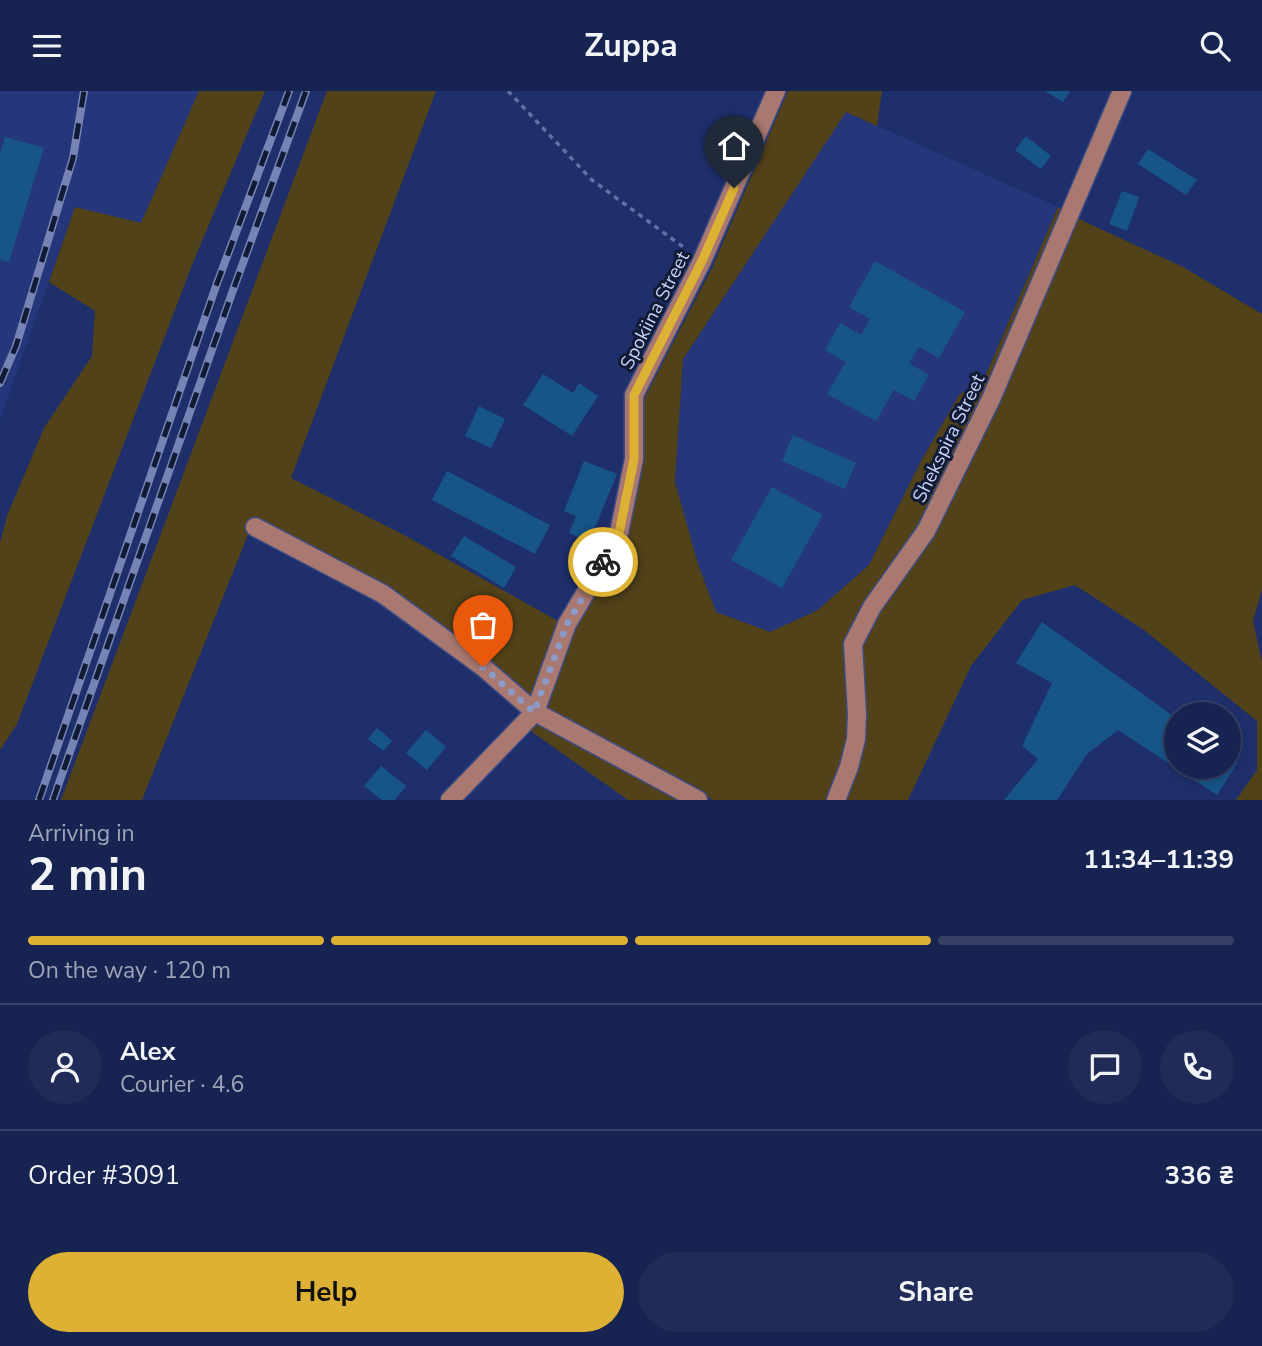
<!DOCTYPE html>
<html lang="en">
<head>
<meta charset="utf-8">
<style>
	body { margin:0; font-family:"Nunito Sans",sans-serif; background:#202b57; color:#f1f3f6; height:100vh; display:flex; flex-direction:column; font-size:26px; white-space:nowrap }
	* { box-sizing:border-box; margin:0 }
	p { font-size:23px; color:#9ea4b7 }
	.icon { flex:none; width:38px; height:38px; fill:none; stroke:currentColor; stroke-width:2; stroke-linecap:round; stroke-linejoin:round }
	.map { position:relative; height:709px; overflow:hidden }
	.sheet { display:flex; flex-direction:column; background:#172350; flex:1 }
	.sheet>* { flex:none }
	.tools { position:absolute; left:1164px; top:611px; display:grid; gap:14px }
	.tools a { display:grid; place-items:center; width:77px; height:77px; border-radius:50%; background:#172350; box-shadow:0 4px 10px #0003,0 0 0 2px #364067; font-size:35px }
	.pin { position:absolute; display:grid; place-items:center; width:60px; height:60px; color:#fff; margin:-72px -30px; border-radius:50% 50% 50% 0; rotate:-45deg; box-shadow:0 0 7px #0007 }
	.pin .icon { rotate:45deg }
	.courier { position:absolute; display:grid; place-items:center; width:70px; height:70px; margin:-35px; border:5px solid #ddb133; border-radius:50%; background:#fff; color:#222; box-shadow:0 2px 9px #0007 }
	.headline em { font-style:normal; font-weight:700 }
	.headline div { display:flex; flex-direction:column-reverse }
	.headline { display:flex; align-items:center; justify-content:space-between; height:119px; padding:0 28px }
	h1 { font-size:46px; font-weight:700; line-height:52px }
	.bar { display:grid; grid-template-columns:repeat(4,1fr); gap:10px 7px; align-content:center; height:84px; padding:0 28px }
	.bar i { height:9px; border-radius:5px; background:#364067 }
	.bar .on { background:#ddb133 }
	.bar p { grid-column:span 4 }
	.line { display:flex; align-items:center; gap:18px; padding:0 28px; border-top:2px solid #364067 }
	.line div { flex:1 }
	.round { display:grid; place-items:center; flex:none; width:74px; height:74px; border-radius:37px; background:#202b57 }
	.action { display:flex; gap:14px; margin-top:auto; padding:14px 28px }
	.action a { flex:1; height:80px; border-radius:42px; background:#ddb133; color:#111; font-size:28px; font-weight:700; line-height:80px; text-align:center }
	.action a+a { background:#202b57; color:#f1f3f6 }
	header { display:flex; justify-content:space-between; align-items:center; height:91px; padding:0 28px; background:#172350; font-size:32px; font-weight:700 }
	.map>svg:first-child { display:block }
	.built { fill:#25377a }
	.green { fill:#524219 }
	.building { fill:#175589 }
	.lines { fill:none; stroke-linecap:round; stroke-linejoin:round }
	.minor-casing { stroke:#3d4d84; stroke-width:21 }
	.path { stroke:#6271a4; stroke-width:3.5; stroke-dasharray:5 5; stroke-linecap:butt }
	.minor { stroke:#a97870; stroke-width:18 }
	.rail-casing { stroke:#7584b4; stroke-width:8 }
	.rail { stroke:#121b35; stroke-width:5; stroke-dasharray:16; stroke-linecap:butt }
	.done { stroke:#8c9ac7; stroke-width:7; stroke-dasharray:0 12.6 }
	.route { stroke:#ddb133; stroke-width:9 }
	.labels { text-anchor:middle; stroke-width:6; stroke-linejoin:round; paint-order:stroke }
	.street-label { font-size:19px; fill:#c6d4f8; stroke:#121b35 }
</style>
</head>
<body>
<header><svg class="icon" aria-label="menu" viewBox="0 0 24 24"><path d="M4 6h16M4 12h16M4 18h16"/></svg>Zuppa<svg class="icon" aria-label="search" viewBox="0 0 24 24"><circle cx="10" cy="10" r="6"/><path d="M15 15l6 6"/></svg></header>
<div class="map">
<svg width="1262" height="709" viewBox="0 0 1262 709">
	<rect width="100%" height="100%" fill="#1f2f6b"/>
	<g class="built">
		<polygon points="0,0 199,0 141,132 75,116 0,329"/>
		<polygon points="846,21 1058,116 984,288 959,304 921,370 869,474 818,519 770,541 716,521 698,473 675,391 683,268"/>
	</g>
	<g class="green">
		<polygon points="199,0 265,0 192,174 17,633 0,659 0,452 7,425 44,337 92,265 95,220 49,191 75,116 141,132"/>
		<polygon points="327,0 436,0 291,387 406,445 574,539 628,448 644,369 644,308 712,177 788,0 882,0 877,35 846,21 683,268 675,391 698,473 716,521 770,541 818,519 869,474 921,370 959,304 984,288 1058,116 1083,130 1183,176 1262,223 1262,499 1253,530 1262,571 1262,709 1236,709 1257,679 1257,630 1144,539 1075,494 1022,509 971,575 908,709 713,709 546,619 387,497 249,441 142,709 61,709"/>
		<polygon points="536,629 686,709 628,709 528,638"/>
	</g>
	<g class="building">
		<polygon points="1045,0 1070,0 1063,11"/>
		<polygon points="1026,45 1051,65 1041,78 1015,59"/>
		<polygon points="5,46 44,57 9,171 0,169 0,63"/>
		<polygon points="1148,58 1197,89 1186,104 1138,73"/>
		<polygon points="1122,100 1139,106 1127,140 1109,133"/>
		<polygon points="875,170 965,221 939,267 919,256 909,272 929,284 914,310 894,299 876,330 827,303 846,271 825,259 840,232 861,244 870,228 849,216"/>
		<polygon points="543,283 573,302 579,292 598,305 572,345 523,314"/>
		<polygon points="479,315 505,328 491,357 465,345"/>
		<polygon points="793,344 856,372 845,398 782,370"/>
		<polygon points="584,370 617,383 589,451 569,442 576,425 564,420"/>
		<polygon points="447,380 550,434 535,463 432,409"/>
		<polygon points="772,396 823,424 782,497 731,469"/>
		<polygon points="464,445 516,476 504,497 451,465"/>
		<polygon points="1042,531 1176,627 1176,676 1228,676 1228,665 1238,671 1217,704 1118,639 1087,663 1057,709 1004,709 1038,668 1022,655 1052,592 1016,572"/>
		<polygon points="377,637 392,650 383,660 368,648"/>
		<polygon points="426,639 446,656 427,679 406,662"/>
		<polygon points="381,675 406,695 395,709 382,709 364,695"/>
	</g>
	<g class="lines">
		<g class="minor-casing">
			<g id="minor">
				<polyline points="255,436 383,503 483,576 535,621 698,709"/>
				<polyline points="450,709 535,621 567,533 618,447 634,368 634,304 702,170 776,0"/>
				<polyline points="836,709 849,676 856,648 857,623 853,553 872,516 926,440 991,308 1122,0"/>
			</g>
		</g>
		<polyline class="path" points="508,0 592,89 686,158"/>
		<use href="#minor" class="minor"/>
		<g class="rail-casing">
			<g id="rail">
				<polyline points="0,292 16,255 73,67 84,0"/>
				<polyline points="39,709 216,195 289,0"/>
				<polyline points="53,709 232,202 306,0"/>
			</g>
		</g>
		<use href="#rail" class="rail"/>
	</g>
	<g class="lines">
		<polyline class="done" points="483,576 534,621 567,533 603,471"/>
		<polyline class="route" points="603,471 618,447 634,368 634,304 702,170 734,97"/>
	</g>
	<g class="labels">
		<g class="street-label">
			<text transform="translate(654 219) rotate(-63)" y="7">Spokiina Street</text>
			<text transform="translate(948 347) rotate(-64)" y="7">Shekspira Street</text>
		</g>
	</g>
</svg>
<div class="tools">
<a><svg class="icon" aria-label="layers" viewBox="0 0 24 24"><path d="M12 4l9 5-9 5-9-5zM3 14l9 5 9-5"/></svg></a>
</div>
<div class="pin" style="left:483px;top:576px;background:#ea580c"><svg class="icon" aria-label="bag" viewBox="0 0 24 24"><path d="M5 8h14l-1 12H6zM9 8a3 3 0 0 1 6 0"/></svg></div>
<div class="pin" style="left:734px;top:97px;background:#1f2937"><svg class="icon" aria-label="home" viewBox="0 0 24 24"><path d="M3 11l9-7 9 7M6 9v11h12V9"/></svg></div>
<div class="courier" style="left:603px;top:471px"><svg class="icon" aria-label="bike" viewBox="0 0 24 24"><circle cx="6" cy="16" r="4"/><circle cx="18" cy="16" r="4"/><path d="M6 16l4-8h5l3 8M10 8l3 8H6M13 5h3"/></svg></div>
</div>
<section class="sheet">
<div class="headline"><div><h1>2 min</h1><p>Arriving in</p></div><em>11:34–11:39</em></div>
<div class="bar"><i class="on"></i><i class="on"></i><i class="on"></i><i></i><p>On the way · 120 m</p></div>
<div class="line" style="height:126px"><a class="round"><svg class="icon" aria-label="person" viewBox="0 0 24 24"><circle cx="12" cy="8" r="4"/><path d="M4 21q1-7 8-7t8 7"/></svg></a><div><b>Alex</b><p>Courier · 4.6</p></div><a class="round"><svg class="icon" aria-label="chat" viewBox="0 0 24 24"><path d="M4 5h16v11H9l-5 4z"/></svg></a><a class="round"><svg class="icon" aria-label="phone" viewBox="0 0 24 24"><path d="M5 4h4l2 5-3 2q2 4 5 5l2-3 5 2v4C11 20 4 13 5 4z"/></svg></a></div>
<div class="line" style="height:91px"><div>Order #3091</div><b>336 ₴</b></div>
<div class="action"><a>Help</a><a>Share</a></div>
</section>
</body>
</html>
